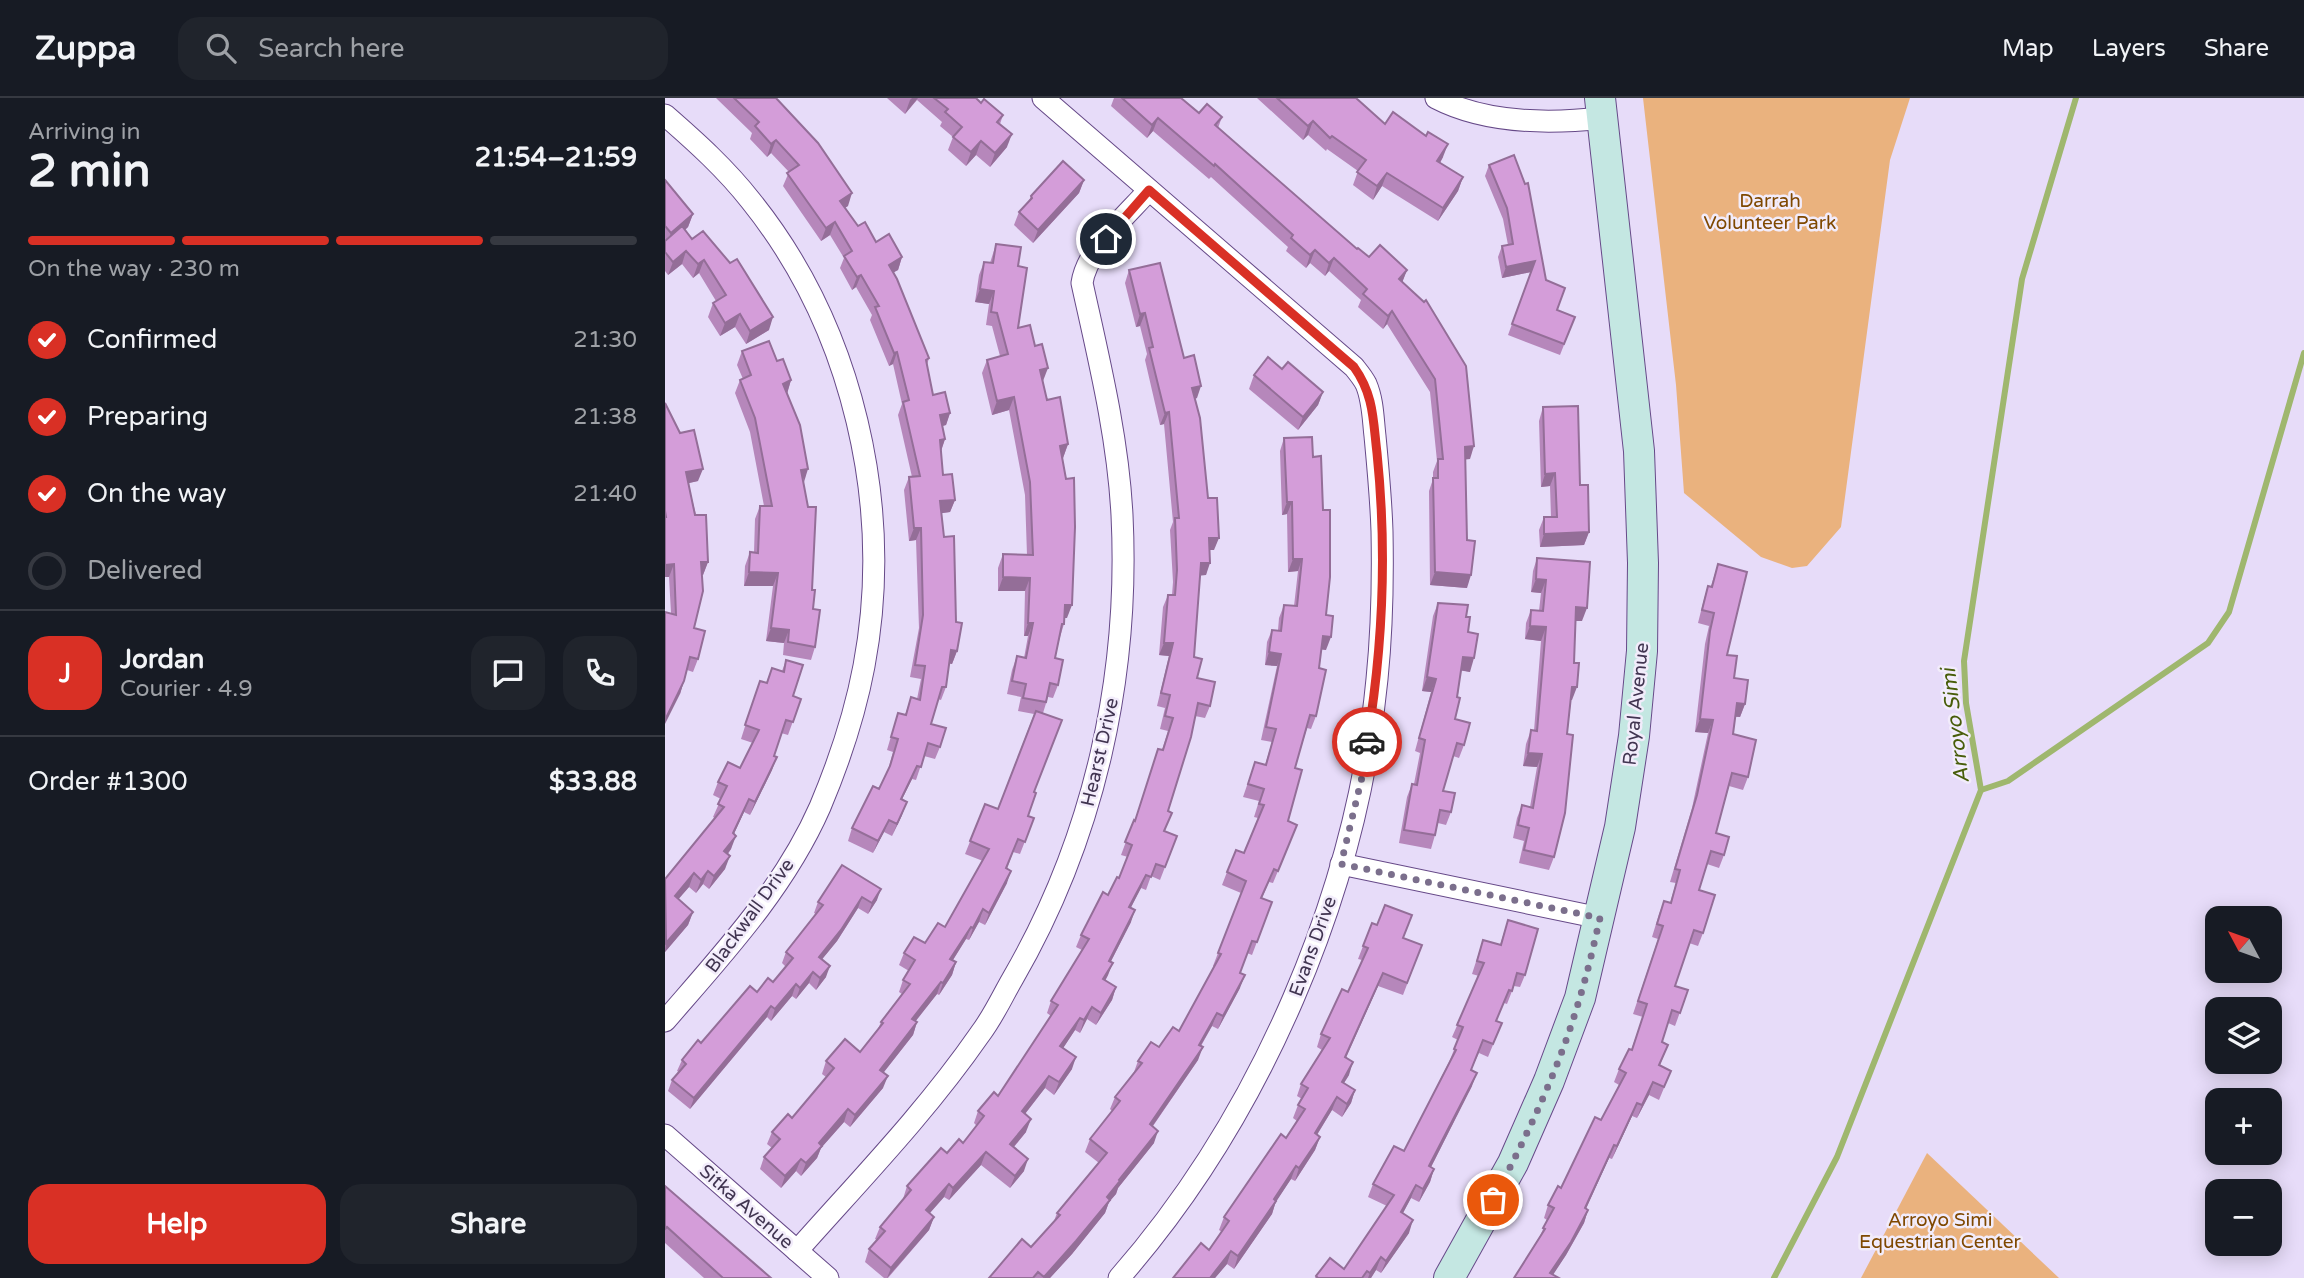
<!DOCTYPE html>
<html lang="en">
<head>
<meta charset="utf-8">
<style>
	body { margin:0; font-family:"Varela Round",sans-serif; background:#20242c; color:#f1f3f6; height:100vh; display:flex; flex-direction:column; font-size:26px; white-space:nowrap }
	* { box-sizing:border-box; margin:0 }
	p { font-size:23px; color:#9ea1a6 }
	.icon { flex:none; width:38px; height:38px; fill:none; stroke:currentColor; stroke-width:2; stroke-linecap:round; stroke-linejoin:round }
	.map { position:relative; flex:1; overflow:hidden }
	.side { display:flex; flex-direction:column; background:#171b24; width:665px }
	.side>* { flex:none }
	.needle { width:46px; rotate:311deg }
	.buttons { position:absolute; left:1540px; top:808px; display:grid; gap:14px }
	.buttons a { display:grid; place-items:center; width:77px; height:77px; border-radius:14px; background:#171b24; box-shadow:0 4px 18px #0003; font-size:35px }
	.pin { position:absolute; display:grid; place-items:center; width:60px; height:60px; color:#fff; margin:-30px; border:4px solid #fff; border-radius:50%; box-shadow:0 2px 7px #0007 }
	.courier { position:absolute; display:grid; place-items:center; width:70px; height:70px; margin:-35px; border:5px solid #d93025; border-radius:50%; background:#fff; color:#222; box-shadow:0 2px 9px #0007 }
	.headline em { font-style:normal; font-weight:800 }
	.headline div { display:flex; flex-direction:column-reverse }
	.headline { display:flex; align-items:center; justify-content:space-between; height:119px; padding:0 28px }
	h1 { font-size:46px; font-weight:800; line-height:52px }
	.bar { display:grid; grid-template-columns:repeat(4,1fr); gap:10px 7px; align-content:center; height:84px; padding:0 28px }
	.bar i { height:9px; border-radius:5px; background:#363941 }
	.bar .on { background:#d93025 }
	.bar p { grid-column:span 4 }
	.line { display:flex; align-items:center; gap:18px; padding:0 28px; border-top:2px solid #363941 }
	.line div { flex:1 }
	.round { display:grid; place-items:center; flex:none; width:74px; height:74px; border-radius:21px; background:#20242c }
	ol { padding:0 28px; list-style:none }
	li { display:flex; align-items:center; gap:21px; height:77px }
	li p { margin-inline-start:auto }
	li .icon { padding:7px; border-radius:50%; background:#d93025; color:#fff; stroke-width:4 }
	li:last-child { color:#9ea1a6 }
	li i { width:38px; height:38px; border:4px solid #363941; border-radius:50% }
	.button { display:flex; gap:14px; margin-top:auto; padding:14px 28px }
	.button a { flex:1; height:80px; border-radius:21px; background:#d93025; color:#fff; font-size:28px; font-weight:800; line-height:80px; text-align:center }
	.button a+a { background:#20242c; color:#f1f3f6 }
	header { display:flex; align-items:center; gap:42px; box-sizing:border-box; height:98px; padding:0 35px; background:#171b24; border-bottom:2px solid #363941 }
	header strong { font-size:33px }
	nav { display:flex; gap:38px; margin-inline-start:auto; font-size:24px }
	.search { width:490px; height:63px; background:#20242c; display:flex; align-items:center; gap:18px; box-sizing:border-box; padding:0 24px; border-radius:21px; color:#9ea1a6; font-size:26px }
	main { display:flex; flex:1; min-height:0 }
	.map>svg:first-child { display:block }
	.green { fill:#eab27e }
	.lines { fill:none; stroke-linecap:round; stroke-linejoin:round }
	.stream { stroke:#9fb76e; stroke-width:6 }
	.street-casing { stroke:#664988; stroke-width:23 }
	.secondary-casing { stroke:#664988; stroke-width:32 }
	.street { stroke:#fff; stroke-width:21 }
	.secondary { stroke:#c4e7e2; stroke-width:30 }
	.wall { fill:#b687bb }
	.shaded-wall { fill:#946e98 }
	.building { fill:#d49dd9; stroke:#946e98; stroke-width:2 }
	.done { stroke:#7b6f8c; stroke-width:7; stroke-dasharray:0 12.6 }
	.route { stroke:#d93025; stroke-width:9 }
	.labels { text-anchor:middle; stroke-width:5; stroke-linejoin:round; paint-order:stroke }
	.park-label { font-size:19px; fill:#7f4800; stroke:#f2ecfb }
	.street-label { font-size:19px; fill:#413551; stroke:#f2ecfb }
	.water-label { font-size:21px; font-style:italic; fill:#485d0a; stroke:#f2ecfb }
</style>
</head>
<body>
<header>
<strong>Zuppa</strong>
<div class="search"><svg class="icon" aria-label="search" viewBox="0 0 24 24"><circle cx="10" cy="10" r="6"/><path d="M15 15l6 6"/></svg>Search here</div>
<nav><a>Map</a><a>Layers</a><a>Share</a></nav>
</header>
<main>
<section class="side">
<div class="headline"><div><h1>2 min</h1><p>Arriving in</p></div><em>21:54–21:59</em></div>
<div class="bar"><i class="on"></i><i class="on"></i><i class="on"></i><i></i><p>On the way · 230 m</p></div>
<ol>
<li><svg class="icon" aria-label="check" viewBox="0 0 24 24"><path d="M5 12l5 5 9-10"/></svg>Confirmed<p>21:30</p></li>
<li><svg class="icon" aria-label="check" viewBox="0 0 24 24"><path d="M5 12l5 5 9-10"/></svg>Preparing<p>21:38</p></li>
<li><svg class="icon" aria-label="check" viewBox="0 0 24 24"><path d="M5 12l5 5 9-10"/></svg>On the way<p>21:40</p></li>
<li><i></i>Delivered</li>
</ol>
<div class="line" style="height:126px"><b class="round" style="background:#d93025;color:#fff">J</b><div><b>Jordan</b><p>Courier · 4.9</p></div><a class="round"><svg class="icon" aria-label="chat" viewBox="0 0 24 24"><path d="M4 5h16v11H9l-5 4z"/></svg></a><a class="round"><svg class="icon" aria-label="phone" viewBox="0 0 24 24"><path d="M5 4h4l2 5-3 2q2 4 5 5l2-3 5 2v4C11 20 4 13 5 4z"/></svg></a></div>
<div class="line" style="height:91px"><div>Order #1300</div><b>$33.88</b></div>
<div class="button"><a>Help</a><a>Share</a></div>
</section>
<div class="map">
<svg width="1639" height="1180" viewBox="0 0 1639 1180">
	<rect width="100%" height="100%" fill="#e7dcf9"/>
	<g class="green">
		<polygon points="978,0 1245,0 1225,62 1176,429 1142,468 1127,470 1096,459 1019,395 1011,287"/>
		<polygon points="1262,1055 1394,1180 1196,1180"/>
	</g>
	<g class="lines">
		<g class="stream">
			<polyline points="1316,692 1343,683 1543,545 1564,514 1639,255"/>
			<polyline points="1109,1180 1172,1059 1316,692 1301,605 1299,563 1357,181 1411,0"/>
		</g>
		<g class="street-casing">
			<g id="street">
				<path d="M378,0L689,269C693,274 698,280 701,286C708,302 708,321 710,338C713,370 716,401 717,433C718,483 717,532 712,581C692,795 595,1019 454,1180"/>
				<path d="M771,0C821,26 883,26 937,20"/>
				<path d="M0,17C31,44 61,71 86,103C188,230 229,408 199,568C190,616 174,664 155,709C119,791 57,857 0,923"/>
				<polyline points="676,766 935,820"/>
				<polyline points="0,1037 163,1180"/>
				<path d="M132,1153C195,1082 261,1014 315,936C328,919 337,899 348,880C429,740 465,579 457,417C453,339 434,262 417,185C422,151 461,118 484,92"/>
			</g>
		</g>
		<g class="secondary-casing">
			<polyline id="secondary" points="784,1180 848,1065 884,983 915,900 955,729 969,638 977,553 978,465 974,353 935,0"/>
		</g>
		<use href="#street" class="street"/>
		<use href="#secondary" class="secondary"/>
	</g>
	<g class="wall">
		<polygon points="51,0 111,0 183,108 180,109 193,128 211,144 237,159 233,172 228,174 264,260 262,267 268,297 285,315 281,327 277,328 280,341 276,353 278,377 290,402 285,414 276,415 292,553 287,566 284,565 281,589 276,602 273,601 266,626 275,649 270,661 259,658 251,682 247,681 237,701 237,717 227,738 219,734 208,755 183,743 187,730 214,691 223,672 228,654 222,652 229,628 233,615 240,617 246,599 252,601 256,581 245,579 254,530 251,442 244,443 239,392 244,379 247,379 233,317 237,306 228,266 224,268 205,222 207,217 191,189 187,192 175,170 179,160 165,137 156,143 118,88 124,74 106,55 102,59 85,41 87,35"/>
		<polygon points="222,0 311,0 316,5 338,17 335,26 342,49 325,69 311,57 301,68 283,52 288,39 275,28 277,24 252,2 240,16"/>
		<polygon points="449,0 516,0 534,15 557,19 553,30 692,151 704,159 742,172 737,184 805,361 800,361 802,490 765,487 764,393 768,381 768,374 772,363 765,294 722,226 718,231 693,209 696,202 664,173 660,178 645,165 641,170 621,153 623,149 546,79 544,81 488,33 482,40 446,8"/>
		<polygon points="592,0 691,0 720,26 778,59 775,65 798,79 793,93 773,123 717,88 708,102 688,87 693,73 662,51 661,53 643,37 638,42"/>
		<polygon points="824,67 881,182 892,212 910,219 895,257 843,237 866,174 837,180 833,159 837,148 843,147 838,121 820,78"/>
		<polygon points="0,82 28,116 23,129 20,132 104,232 81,246 70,229 55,238 43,219 48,205 51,203 34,175 28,180 17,166 3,177 0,173"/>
		<polygon points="419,82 414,95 368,145 349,127 354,114 364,103 366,98"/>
		<polygon points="331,146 353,168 353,230 378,283 382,302 403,346 398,360 397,360 402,520 400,520 399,526 395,539 390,560 393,587 388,600 383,599 378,615 369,694 363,718 369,720 355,756 348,754 342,771 342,785 320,827 314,824 304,842 301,841 288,862 291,864 287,877 274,897 272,896 250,923 252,924 248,937 219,974 218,990 185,1029 179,1024 156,1050 152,1060 136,1078 131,1073 116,1090 95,1071 99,1059 107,1050 102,1046 107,1034 127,1020 161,979 157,976 161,963 195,954 213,931 216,924 237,896 234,894 238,882 244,873 234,867 239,855 260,845 280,829 318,763 300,756 320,706 333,711 369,616 353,613 356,599 342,596 347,572 352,558 359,560 363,538 359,538 360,493 333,493 333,470 338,456 362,457 360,397 344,312 327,317 317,275 322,262 335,258 327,228 321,227 324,206 310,204 314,177 319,164 325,165"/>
		<polygon points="464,172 519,260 532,300 530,301 549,452 545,452 541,477 535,477 529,559 532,580 545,608 540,620 530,618 503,713 500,733 512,738 495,782 486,778 481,792 476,790 466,809 466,824 446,863 443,877 440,883 451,889 447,902 431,927 422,921 415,935 410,932 398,950 407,971 389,997 380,990 360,1016 361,1034 349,1049 359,1073 345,1090 316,1067 284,1102 279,1099 264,1116 269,1119 264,1132 223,1180 219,1180 200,1164 204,1151 212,1142 210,1141 215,1129 238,1101 242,1088 282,1055 298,1045 312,1028 309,1025 313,1013 333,998 386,918 382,915 386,903 417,852 411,849 416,837 454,780 463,759 456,757 469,722 470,723 493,651 497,652 503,633 495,631 500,610 492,608 504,558 494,557 498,509 503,497 507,497 508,484 505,432 508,424 499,326 495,327 480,262 482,256 475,228 471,229 460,185"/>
		<polygon points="77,253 112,263 126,282 122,295 138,384 147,492 150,549 146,562 118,557 119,545 101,543 108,488 79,488 80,468 85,454 89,455 90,421 95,408 99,408 85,334 70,295 75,282 78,281 72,267"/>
		<polygon points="617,271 658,294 653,307 633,332 584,291 589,277"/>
		<polygon points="0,305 33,383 23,385 43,464 38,477 37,477 29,530 33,561 28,574 22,572 15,596 6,515 4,479 0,479"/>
		<polygon points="878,309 915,387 924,434 919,447 875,449 874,432 879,419 886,419 885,388 876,389 874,323"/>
		<polygon points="619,340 661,517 661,552 656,551 651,618 646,631 642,630 630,670 623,723 632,727 608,785 604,784 597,800 607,804 587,857 582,855 575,875 575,890 553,931 547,928 536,948 533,962 488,1028 489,1045 453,1090 451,1096 444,1104 440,1115 407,1156 385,1180 324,1180 366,1149 389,1123 392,1115 434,1065 420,1054 425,1041 447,1013 445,1011 450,999 469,974 473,963 494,949 514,933 549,868 548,868 553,855 576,795 557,787 562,774 579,755 593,720 589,719 594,703 578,699 590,664 600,667 607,644 596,642 612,568 600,567 602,544 607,532 613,532 614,520 619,507 629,508 633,473 623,474 622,416 617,417 615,353"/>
		<polygon points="872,460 917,523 911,523 907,602 906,602 889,759 884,772 854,765 859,743 848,740 852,720 857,707 865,709 872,669 858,668 861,646 866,632 869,633 876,543 860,541 861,525 866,512 874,513 876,495 866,494 868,473"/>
		<polygon points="1053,466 1062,557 1069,580 1080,606 1075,619 1070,619 1068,636 1083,679 1078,692 1064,688 1051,735 1059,757 1054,770 1042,766 1034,792 1038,835 1033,848 1024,845 1010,888 1023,892 1010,928 1003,925 997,944 1003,947 995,967 1006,973 994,1002 984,997 972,1020 967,1018 947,1061 944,1060 921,1111 923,1112 919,1125 901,1157 888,1176 849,1180 875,1138 882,1122 879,1120 883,1107 896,1090 936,1022 954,987 949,984 954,971 966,952 978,919 968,916 993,841 987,839 994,816 999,803 1005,805 1011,785 1005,784 1027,710 1043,635 1030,634 1040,546 1044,528 1033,525 1039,501 1043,488 1046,488"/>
		<polygon points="773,505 801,519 805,574 796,572 790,621 799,647 794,660 788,658 778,693 786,714 781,727 773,725 770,737 766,751 734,745 742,699 747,686 749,686 755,655 750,653 766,594 757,593 768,518"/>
		<polygon points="121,562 128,598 136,601 123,637 116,635 109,658 107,672 85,717 79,714 69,736 66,751 63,756 60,771 44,791 38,786 31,795 24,789 13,801 28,814 23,827 0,854 0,781 50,720 48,719 56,701 48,697 53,684 75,670 88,645 76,641 90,597 101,585 107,570 117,573"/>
		<polygon points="177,767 212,802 203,816 193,810 172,843 157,861 161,879 151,892 144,885 131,901 127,898 106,923 102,919 25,1011 3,993 7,982 14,974 12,973 17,962 36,945 92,894 108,884 121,869 117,865 121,854 151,816 149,815 153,804"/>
		<polygon points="843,822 860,877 855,889 849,888 842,906 839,905 831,923 837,925 823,959 814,955 806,972 807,988 766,1069 769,1071 765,1084 754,1104 746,1100 738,1115 744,1135 716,1175 711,1172 706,1180 650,1180 651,1178 679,1171 722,1108 703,1099 708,1086 739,1053 784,964 793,942 787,939 814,878 807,876 818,842 835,847"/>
		<polygon points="707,825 739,840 757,847 738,897 713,888 681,960 684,977 679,985 690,992 686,1005 677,1019 667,1012 652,1037 655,1039 650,1052 630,1083 626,1081 611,1103 607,1116 569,1171 562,1166 550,1180 508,1180 544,1152 557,1134 554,1132 559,1119 621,1040 632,1023 628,1020 633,1007 637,1001 632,998 636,986 657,952 652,949 656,936 683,894 697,862 693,861"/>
		<polygon points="0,1088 106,1180 39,1180 0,1145"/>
	</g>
	<g class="shaded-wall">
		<polygon points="247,0 253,0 240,16 245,2"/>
		<polygon points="493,20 488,33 482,40 487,27"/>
		<polygon points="648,23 643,37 638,42 643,28"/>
		<polygon points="347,36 342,49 325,69 330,55"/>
		<polygon points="111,42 106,55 102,59 106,46"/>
		<polygon points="316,43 311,57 301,68 306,54"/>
		<polygon points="783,46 778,59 768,77 772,63"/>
		<polygon points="722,75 717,88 708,102 712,88"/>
		<polygon points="798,79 793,93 773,123 778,110"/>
		<polygon points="419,82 414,95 368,145 373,132"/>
		<polygon points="187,95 183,108 171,116 175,103"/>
		<polygon points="28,116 23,129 1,149 6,135"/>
		<polygon points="170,124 165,137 156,143 161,130"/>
		<polygon points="650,152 645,165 641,170 645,157"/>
		<polygon points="21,153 17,166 3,177 8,164"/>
		<polygon points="237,159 233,172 219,180 224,167"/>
		<polygon points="669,160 664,173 660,178 664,165"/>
		<polygon points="39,162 34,175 28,180 33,166"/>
		<polygon points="870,163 866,174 837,180 841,169"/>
		<polygon points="742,172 737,185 734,181"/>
		<polygon points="196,177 191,189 187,192 192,179"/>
		<polygon points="315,191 329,193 324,206 310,204"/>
		<polygon points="727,213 722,226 718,231 723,218"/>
		<polygon points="480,215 475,228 471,229 475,216"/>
		<polygon points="75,216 70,229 55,238 60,225"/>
		<polygon points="108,219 104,232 81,246 85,233"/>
		<polygon points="232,254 228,266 224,268 229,255"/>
		<polygon points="383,270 378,283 370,285 375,272"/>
		<polygon points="126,282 122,296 118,286"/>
		<polygon points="536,288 532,300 522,302 527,290"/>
		<polygon points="658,294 653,307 633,332 638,319"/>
		<polygon points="349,299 344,312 327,317 332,303"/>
		<polygon points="504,314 499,326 495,327 500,315"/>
		<polygon points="285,315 281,327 270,330 275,317"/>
		<polygon points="280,341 276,353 275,342"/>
		<polygon points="403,346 398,360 390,361 395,348"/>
		<polygon points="809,348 805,361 796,362 800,349"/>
		<polygon points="38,371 33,383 16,387 21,374"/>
		<polygon points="143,371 139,384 136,372"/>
		<polygon points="890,375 885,388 876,389 880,376"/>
		<polygon points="290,402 285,414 271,416 275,403"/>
		<polygon points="622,404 627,404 622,416 617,417"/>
		<polygon points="249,430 256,430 251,442 244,443"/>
		<polygon points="924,434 919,447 875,449 879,436"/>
		<polygon points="544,440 554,440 549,452 540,452"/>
		<polygon points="628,461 637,461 633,473 623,474"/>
		<polygon points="36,464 43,464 38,477 32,477"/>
		<polygon points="536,465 545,465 541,477 532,478"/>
		<polygon points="9,466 4,479 0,479 0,467"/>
		<polygon points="84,474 113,475 108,488 79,488"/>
		<polygon points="770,474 806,477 802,490 765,487"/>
		<polygon points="338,479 365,480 360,493 333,493"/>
		<polygon points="871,481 881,482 876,495 866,494"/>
		<polygon points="400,507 407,507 402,520 396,520"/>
		<polygon points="911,509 922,510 917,523 907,523"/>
		<polygon points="363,525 368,525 363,538 359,538"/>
		<polygon points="865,528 881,529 876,543 860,541"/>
		<polygon points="106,530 124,532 119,545 101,543"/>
		<polygon points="658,538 666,539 661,552 653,551"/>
		<polygon points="499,545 508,545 504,558 494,557"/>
		<polygon points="286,552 292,553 287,566 282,565"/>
		<polygon points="604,554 616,556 612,568 600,567"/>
		<polygon points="798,559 809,560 805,574 793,572"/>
		<polygon points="762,579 771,581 766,594 757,593"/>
		<polygon points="19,583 15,596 0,626 0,622"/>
		<polygon points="907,589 912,589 907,602 902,602"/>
		<polygon points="1072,605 1080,606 1075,619 1067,618"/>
		<polygon points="1035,621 1048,622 1043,635 1030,634"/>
		<polygon points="863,655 877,656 872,669 858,668"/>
		<polygon points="112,659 107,672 85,717 90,704"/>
		<polygon points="252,668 247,681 231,713 236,701"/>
		<polygon points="84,701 79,714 63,748 68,735"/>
		<polygon points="242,704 237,717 227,738 232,726"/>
		<polygon points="224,722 219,734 208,755 213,743"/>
		<polygon points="71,738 66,751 54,766 59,753"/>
		<polygon points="65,758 60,771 44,791 49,778"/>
		<polygon points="43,773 38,786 31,795 36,782"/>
		<polygon points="346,773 342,785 320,827 324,815"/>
		<polygon points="29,775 24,789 5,811 10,798"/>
		<polygon points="481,777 476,790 460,821 464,809"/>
		<polygon points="216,791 212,802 203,816 207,805"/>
		<polygon points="197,799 193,810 172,843 150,870 154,859"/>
		<polygon points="318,811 314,824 304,842 308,830"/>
		<polygon points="470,812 466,824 440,875 444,863"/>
		<polygon points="28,814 23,827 0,854 1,845"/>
		<polygon points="306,829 301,841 281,873 285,861"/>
		<polygon points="291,864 287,877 274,897 278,885"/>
		<polygon points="448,865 443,877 434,894 438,881"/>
		<polygon points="165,868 161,879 151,892 155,880"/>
		<polygon points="148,874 144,885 131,901 135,890"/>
		<polygon points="718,875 713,888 675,972 680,959"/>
		<polygon points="580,877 575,890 553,931 558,918"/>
		<polygon points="276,884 272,896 243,933 247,921"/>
		<polygon points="131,886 127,898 106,923 110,911"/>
		<polygon points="451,889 447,902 431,927 436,915"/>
		<polygon points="106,908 102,919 25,1011 29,1000"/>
		<polygon points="427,909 422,921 415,935 419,922"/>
		<polygon points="552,915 547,928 529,959 534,947"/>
		<polygon points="415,920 410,932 391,961 395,948"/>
		<polygon points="252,924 248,937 211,984 215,972"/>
		<polygon points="538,949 533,962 480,1039 485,1026"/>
		<polygon points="411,959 407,971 389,997 394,984"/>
		<polygon points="688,964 684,977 672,996 677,984"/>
		<polygon points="812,975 807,988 760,1081 764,1068"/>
		<polygon points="223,978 218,990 185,1029 190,1017"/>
		<polygon points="384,978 380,990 352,1026 357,1013"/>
		<polygon points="988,984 984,997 972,1020 977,1007"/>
		<polygon points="690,992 686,1005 677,1019 682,1006"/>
		<polygon points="672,999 667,1012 645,1048 650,1035"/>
		<polygon points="972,1005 967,1018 947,1061 952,1048"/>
		<polygon points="183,1011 179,1024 156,1050 152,1060 136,1078 141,1065 154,1045"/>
		<polygon points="366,1021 361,1034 341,1058 345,1046"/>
		<polygon points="493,1033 489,1045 453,1090 451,1096 444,1104 440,1115 407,1156 385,1180 379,1180"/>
		<polygon points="655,1039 650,1052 630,1083 634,1070"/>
		<polygon points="949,1047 944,1060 915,1123 920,1110"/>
		<polygon points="321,1054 316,1067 284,1102 288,1090"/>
		<polygon points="136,1061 131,1073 116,1090 120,1078"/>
		<polygon points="363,1061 359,1073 345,1090 350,1078"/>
		<polygon points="631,1068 626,1081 609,1107 611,1103 607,1116 569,1171 573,1158"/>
		<polygon points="769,1071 765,1084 754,1104 758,1091"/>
		<polygon points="284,1086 279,1099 256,1125 261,1112"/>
		<polygon points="751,1087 746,1100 732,1126 736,1114"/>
		<polygon points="923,1112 919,1125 901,1157 886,1180 885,1175"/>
		<polygon points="269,1119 264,1132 222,1180 226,1170"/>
		<polygon points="748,1122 744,1135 716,1175 721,1163"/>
		<polygon points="566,1153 562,1166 550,1180 545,1180"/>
		<polygon points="716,1159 711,1172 706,1180 703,1180 705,1175"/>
	</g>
	<g class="building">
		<polygon points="69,0 111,0 153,45 187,95 175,103 193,128 200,124 211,144 224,136 237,159 224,167 232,181 264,260 261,262 268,297 280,294 285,315 275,317 280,341 275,342 278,377 287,376 290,402 275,403 279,439 289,438 291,524 297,525 292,553 286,552 281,589 277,589 266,626 281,630 275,649 263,645 256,669 252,668 236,701 242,704 232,726 224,722 213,743 187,730 208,688 214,691 225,668 233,641 226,639 233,615 241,617 246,599 255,602 260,568 250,567 258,517 256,430 249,430 244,379 255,378 238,304 244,302 232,254 229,255 210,209 214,208 196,177 192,179 179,158 187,153 170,124 161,130 122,75 134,67 111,42 106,46 90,28 94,24"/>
		<polygon points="269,0 311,0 316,5 319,1 338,17 332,24 347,36 330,55 316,43 306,54 288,39 297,29 280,14 283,11"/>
		<polygon points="457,0 516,0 534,15 542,6 557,19 550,27 692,151 693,150 704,159 715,147 742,172 734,181 759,204 761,202 801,268 809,348 800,349 802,442 810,443 806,477 770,474 768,380 773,380 773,361 778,361 770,281 727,213 723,218 698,196 702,191 669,160 664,165 650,152 645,157 626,140 628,137 550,66 549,68 493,20 487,27"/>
		<polygon points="612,0 691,0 720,26 728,14 761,38 763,34 783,46 772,63 798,79 778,110 722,75 712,88 692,74 701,62 667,38 665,40 648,23 643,28"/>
		<polygon points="849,57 860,86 863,85 881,182 900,190 892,212 910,219 899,246 847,226 870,163 841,169 837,148 848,146 842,110 824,67"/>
		<polygon points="398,63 419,82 373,132 354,114 367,100 366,98"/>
		<polygon points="0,82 28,116 6,135 0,128"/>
		<polygon points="17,128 27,141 38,133 65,165 72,161 108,219 85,233 75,216 60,225 48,205 61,197 39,162 33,166 21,153 8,164 0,154 0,143"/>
		<polygon points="331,146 356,149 353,168 362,170 353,230 365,227 370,248 377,246 383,270 375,272 382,302 395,299 403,346 395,348 401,381 409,380 410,429 407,507 400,507 399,526 397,526 390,560 398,562 393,587 385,585 381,604 358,600 361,586 347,583 352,558 361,560 368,525 363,525 365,480 338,479 338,456 368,457 365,384 349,299 332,303 322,262 343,256 332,215 326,214 329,193 315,191 319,164 328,165"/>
		<polygon points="495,165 519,260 529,257 536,288 527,290 535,320 543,400 552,400 554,440 544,440 545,465 536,465 529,559 537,561 532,580 550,584 545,608 533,605 526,639 503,713 507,715 499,733 512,738 500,769 491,766 486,779 481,777 464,809 470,812 444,863 448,865 438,881 451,889 436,915 427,909 419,922 415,920 395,948 411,959 394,984 384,978 357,1013 366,1021 345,1046 363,1061 350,1078 321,1054 288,1090 284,1086 261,1112 269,1119 226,1170 204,1151 220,1133 215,1129 246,1092 242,1088 276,1050 282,1055 294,1041 298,1045 319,1018 313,1013 329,994 333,998 393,907 386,903 424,841 416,837 438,794 443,797 452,779 454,780 467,747 460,744 469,722 470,723 493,651 498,652 508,620 500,618 505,597 496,595 508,545 499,545 503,497 510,497 512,472 510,420 514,420 504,314 500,315 484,250 488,249 480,215 475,216 464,172"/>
		<polygon points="104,243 112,263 118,261 126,282 118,286 135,327 143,371 136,372 143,409 151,409 147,492 150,492 148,511 155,512 150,549 123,544 124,532 106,530 113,475 84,474 85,454 93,455 95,408 107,408 90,320 75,282 86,277 77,253"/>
		<polygon points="603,259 617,271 623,264 658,294 638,319 589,277"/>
		<polygon points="0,305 15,335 29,332 38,371 21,374 30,417 41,417 43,464 36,464 38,493 29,530 40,533 33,561 25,559 19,583 0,622 0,514 11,517 9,466 0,467 0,419 1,419 0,413"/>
		<polygon points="913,308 915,387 923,387 924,434 879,436 879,419 892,419 890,375 880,376 878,309"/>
		<polygon points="647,339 648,359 656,358 658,412 665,412 665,479 661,517 668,518 666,539 658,538 654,570 661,572 651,618 645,617 630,670 637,672 623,723 632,727 613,773 609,771 596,800 607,804 592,844 587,843 575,875 580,877 558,918 552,915 534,947 538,949 485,1026 493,1033 454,1082 455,1083 442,1099 445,1102 411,1143 379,1179 373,1174 368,1180 324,1180 357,1141 366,1149 395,1117 392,1115 442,1055 425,1041 455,1003 450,999 477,965 473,963 486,944 494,949 508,929 514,933 556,856 553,855 581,783 562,774 571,752 579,755 599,707 594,706 599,691 583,686 590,664 601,667 611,631 601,629 616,556 604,554 607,532 616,533 619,507 632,508 637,461 628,461 627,404 622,404 619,340"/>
		<polygon points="872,460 925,464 922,510 911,509 909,565 914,565 912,589 907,589 902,636 908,637 900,715 889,759 859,752 864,730 853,727 857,707 868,710 877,656 863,655 866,632 872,633 881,529 865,528 866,512 878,513 881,482 871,481"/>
		<polygon points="1053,466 1082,474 1062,557 1072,558 1069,580 1083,582 1080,606 1072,605 1068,636 1091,642 1083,679 1067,675 1051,735 1064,739 1059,757 1046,753 1034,792 1050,797 1038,835 1029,832 1010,888 1023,892 1015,915 1007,912 997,944 1003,947 994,967 1006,973 999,989 988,984 977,1007 972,1005 952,1048 949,1047 920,1110 923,1112 906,1144 885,1175 894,1180 849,1180 880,1131 878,1130 889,1110 883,1107 893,1088 896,1090 930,1019 936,1022 961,975 954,971 964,951 967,952 982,906 973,903 998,828 992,826 999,803 1006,805 1015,772 1010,771 1032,697 1048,622 1035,621 1045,533 1049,515 1037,512 1043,488 1047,489"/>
		<polygon points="773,505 803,507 801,519 805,519 803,534 813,536 809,560 798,559 792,599 795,600 790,621 805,625 799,647 792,645 778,693 790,695 786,714 775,712 770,737 739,732 747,686 752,687 760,642 754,640 771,581 762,579"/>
		<polygon points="121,562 138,567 128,598 136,601 128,624 121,622 109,658 112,659 90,704 84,701 68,735 71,738 59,753 65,758 49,778 43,773 36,782 29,775 10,798 28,814 1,845 0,781 59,709 53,706 62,688 53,684 63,664 75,670 94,632 80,627 95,583 102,585 107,570 119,574"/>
		<polygon points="371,613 397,622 369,694 371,695 363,718 369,720 360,744 353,741 341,770 346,773 324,815 318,811 308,830 306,829 285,861 291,864 278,885 276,884 247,921 252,924 215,972 223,978 190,1017 183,1011 154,1045 157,1048 141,1065 136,1061 120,1078 99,1059 115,1041 107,1034 123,1016 127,1020 169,970 161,963 180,941 195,954 218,925 216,924 245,886 238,882 250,862 239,855 249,839 260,845 273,825 280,829 324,751 305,743 320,706 333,711"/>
		<polygon points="177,767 216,791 207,805 197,799 176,832 154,859 165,868 155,880 148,874 135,890 131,886 110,911 106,908 29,1000 7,982 21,966 17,962 33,942 36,945 85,888 92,894 103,880 108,884 128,860 121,854 158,807 153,804"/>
		<polygon points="720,807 747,817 738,840 757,847 742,885 718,875 680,959 688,964 677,984 690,992 682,1006 672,999 650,1035 655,1039 634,1070 631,1068 609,1101 611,1103 573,1158 566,1153 545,1180 508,1180 536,1145 544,1152 564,1123 559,1119 616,1036 621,1040 640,1011 633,1007 643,990 636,986 665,940 656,936 677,891 683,894 703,850 698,848 707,825 712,827"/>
		<polygon points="843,822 873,831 860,877 852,875 847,893 844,892 831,923 837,925 828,946 818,942 806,972 812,975 764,1068 769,1071 758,1091 751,1087 736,1114 748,1122 721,1163 716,1159 705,1175 702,1173 697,1180 653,1180 651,1178 665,1160 679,1171 729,1097 708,1086 729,1048 739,1053 791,952 789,951 798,929 792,927 819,865 812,863 818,842 836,847"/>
		<polygon points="0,1088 106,1180 58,1180 2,1129 0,1131"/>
	</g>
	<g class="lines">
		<path class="done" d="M702,644L698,675L676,766L935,820C929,846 923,873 915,899C895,969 862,1038 828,1102"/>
		<path class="route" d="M441,141L484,92L689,269C709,297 708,322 712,355C722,452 718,549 702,644"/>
	</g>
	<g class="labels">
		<g class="park-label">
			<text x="1105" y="109">Darrah<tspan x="1105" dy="22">Volunteer Park</tspan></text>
			<text x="1275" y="1128">Arroyo Simi<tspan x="1275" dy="22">Equestrian Center</tspan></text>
		</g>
		<g class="street-label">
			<text transform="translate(970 606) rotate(-84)" y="7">Royal Avenue</text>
			<text transform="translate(434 654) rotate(-77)" y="7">Hearst Drive</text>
			<text transform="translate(84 817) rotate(-54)" y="7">Blackwall Drive</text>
			<text transform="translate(647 848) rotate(-70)" y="7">Evans Drive</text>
			<text transform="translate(82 1108) rotate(41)" y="7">Sitka Avenue</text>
		</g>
		<g class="water-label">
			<text transform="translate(1290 628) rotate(-97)" y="7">Arroyo Simi</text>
		</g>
	</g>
</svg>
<div class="buttons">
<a><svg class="needle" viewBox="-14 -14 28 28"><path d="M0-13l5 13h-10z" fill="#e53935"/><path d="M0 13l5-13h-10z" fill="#9ea1a6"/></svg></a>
<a><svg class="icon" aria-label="layers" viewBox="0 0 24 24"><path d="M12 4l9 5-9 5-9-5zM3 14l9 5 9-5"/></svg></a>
<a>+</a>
<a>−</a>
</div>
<div class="pin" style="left:828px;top:1102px;background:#ea580c"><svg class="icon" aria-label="bag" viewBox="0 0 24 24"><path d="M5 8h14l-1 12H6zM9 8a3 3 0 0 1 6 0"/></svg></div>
<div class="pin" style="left:441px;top:141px;background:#1f2937"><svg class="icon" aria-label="home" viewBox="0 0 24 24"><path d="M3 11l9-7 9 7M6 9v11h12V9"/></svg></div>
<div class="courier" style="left:702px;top:644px"><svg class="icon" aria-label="car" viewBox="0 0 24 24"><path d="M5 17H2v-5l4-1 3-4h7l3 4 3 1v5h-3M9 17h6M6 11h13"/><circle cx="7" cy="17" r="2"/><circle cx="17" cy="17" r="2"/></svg></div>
</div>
</main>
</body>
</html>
